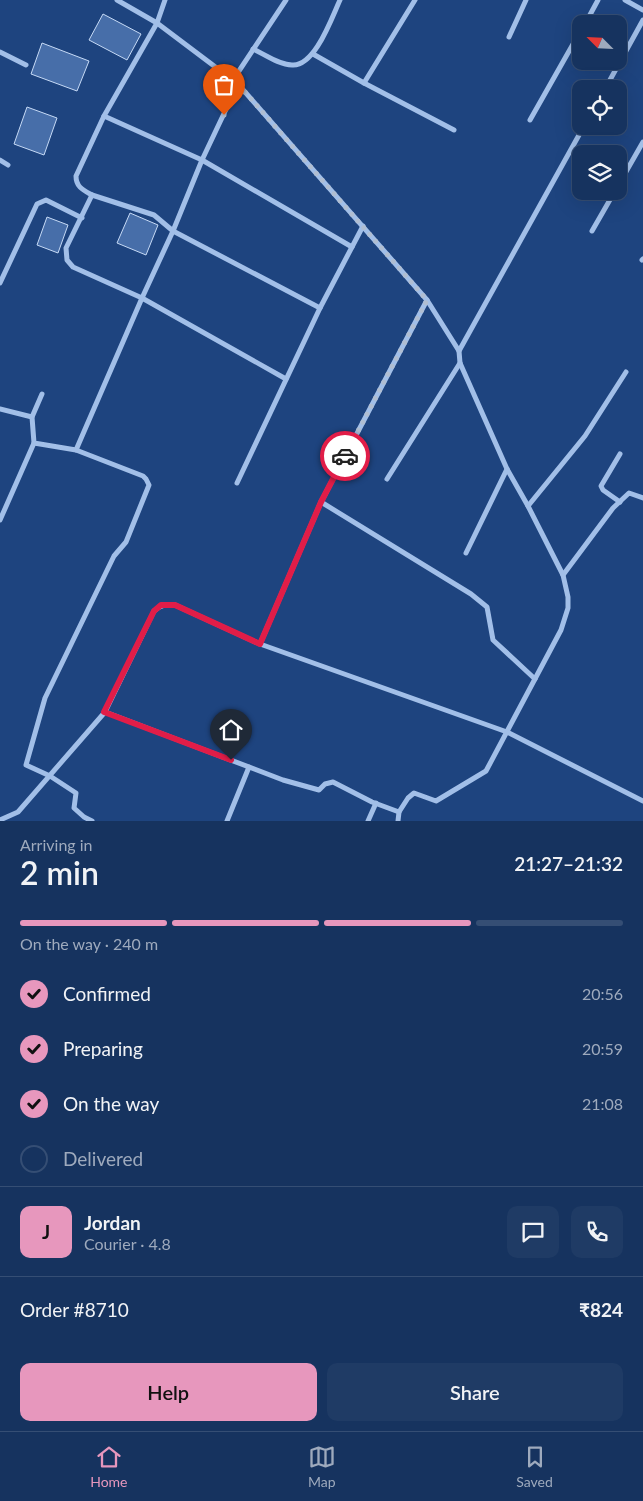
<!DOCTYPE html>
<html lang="en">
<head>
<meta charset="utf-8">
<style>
	body { margin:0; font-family:Lato,sans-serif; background:#1f3b65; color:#f1f3f6; height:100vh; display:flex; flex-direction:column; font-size:19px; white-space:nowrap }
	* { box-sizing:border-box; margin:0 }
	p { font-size:16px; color:#9eaabd }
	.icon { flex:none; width:28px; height:28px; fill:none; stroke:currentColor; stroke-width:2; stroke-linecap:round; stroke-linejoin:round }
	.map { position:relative; height:821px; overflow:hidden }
	.drawer { display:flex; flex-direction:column; background:#16335f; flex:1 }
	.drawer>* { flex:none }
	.needle { width:32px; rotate:294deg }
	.tools { position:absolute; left:572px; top:15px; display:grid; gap:10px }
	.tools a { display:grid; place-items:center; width:55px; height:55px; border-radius:10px; background:#16335f; box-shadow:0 5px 20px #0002,0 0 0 1px #354e74; font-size:25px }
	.pin { position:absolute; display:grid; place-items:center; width:42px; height:42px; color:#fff; margin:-51px -21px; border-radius:50% 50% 50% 0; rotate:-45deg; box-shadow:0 0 5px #0007 }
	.pin .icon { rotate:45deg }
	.courier { position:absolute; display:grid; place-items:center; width:50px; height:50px; margin:-25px; border:4px solid #e11d48; border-radius:50%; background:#fff; color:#222; box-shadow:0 1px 6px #0007 }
	.overview em { font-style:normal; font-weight:600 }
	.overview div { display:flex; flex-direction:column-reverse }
	.overview { display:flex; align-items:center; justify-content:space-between; height:85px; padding:0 20px }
	h1 { font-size:32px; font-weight:600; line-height:38px }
	.bar { display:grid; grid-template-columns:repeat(4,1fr); gap:8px 5px; align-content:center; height:60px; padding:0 20px }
	.bar i { height:6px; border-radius:4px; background:#354e74 }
	.bar .current { background:#e797bd }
	.bar p { grid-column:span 4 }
	.line { display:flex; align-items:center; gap:12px; padding:0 20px; border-top:1px solid #354e74 }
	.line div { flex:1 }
	.round { display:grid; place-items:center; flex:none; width:52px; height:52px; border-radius:10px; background:#1f3b65 }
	ol { padding:0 20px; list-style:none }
	li { display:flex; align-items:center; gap:15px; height:55px }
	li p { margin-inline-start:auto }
	li .icon { padding:5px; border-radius:50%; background:#e797bd; color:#111; stroke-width:4 }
	li:last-child { color:#9eaabd }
	li i { width:28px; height:28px; border:2px solid #354e74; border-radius:50% }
	.cta { display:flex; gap:10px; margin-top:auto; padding:10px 20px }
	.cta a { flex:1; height:58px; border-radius:10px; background:#e797bd; color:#111; font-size:20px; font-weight:600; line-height:58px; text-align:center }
	.cta a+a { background:#1f3b65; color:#f1f3f6 }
	.tabs { display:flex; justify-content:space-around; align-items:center; height:70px; border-top:1px solid #354e74; background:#16335f; font-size:14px; color:#9eaabd }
	.tabs a { display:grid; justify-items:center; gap:2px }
	.tabs .current { color:#e797bd }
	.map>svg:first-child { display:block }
	.building { fill:#476ea9; stroke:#c6daf6 }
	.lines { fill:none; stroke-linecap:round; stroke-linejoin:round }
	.street { stroke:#a2bfe8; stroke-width:5 }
	.done { stroke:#b0bed2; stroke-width:5; stroke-dasharray:0 9 }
	.route { stroke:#e11d48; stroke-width:6 }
</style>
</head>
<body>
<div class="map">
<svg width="643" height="821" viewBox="0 0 643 821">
	<rect width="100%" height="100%" fill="#1e447f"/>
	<g class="building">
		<polygon points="103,14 141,34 127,60 89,40"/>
		<polygon points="42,43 89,61 77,91 31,74"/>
		<polygon points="27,107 57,118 44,155 14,144"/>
		<polygon points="130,213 158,225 146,255 117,243"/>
		<polygon points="47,217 68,225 58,253 37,245"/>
	</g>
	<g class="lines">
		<g class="street">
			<polyline points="165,0 157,23 104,116 202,160 352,247"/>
			<polyline points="625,0 643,10"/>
			<polyline points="585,24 598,0"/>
			<polyline points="509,37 526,0"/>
			<path d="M253,49C264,54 279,65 292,65C315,67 332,17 340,0"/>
			<polyline points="0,52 26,65"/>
			<polyline points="313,54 364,83 454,130"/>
			<polyline points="233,80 286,0"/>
			<polyline points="364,83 415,0"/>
			<polyline points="605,89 643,20"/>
			<polyline points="530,120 581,30"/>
			<polyline points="0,160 8,165"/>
			<polyline points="619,184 643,142"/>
			<path d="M92,195C83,190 76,187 76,176L104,116"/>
			<polyline points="592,231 615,191"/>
			<polyline points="642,260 643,259"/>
			<polyline points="0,283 37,204 46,200 82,218"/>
			<polyline points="459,351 584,126"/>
			<polyline points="286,379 142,298 73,267 67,260 66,248 92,195 154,215 173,231 320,308"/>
			<polyline points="42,394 32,417 34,443 76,450 142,298 173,231 202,160 238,84"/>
			<polyline points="0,409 32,417"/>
			<polyline points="76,450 143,476 146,479 149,485 126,542 114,556 45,698 26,765 50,776 76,793 74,808 84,817 92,821"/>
			<polyline points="387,479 460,363"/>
			<polyline points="237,483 320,308 363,226"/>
			<polyline points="321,502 471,594 487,607 493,640 535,679"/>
			<polyline points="620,502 603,490 601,486 620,454"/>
			<polyline points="528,506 585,436 626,372"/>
			<polyline points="0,520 34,443"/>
			<polyline points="466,553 507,469"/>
			<polyline points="563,575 613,508 629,493 643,498"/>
			<polyline points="260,644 321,502 427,300"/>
			<polyline points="105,712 283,780 319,790 325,784 333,782 372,802 399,812 408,798 414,793 436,801 486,771 561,630 568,608 568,597 563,575 528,506 507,469 460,363 459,351 427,300 238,84 157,23 117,0"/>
			<path d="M0,820L18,812L105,712L154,611C161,605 166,604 175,605L260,644L507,732L643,801"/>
			<polyline points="227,821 249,767"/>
			<polyline points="368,821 376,803"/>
			<polyline points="398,821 399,812"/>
		</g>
	</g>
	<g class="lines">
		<polyline class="done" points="224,115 238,84 427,300 345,456"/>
		<polyline class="route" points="231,760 104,712 154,611 161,605 175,605 260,644 321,502 345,456"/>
	</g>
</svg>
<div class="tools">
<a><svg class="needle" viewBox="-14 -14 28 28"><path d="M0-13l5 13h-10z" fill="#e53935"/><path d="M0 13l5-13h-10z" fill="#9eaabd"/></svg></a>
<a><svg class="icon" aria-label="locate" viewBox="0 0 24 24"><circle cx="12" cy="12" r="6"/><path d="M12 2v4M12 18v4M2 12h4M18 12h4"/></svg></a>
<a><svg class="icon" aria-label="layers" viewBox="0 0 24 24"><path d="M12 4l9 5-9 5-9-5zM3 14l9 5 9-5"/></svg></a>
</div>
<div class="pin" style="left:224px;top:115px;background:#ea580c"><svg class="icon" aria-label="bag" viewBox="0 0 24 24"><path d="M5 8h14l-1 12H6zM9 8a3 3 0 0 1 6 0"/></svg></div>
<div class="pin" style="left:231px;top:760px;background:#1f2937"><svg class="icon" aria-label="home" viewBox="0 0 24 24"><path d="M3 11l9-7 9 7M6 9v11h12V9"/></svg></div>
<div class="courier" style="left:345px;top:456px"><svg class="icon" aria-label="car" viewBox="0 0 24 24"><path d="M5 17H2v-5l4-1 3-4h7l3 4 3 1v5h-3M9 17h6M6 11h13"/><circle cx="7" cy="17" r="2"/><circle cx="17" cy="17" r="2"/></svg></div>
</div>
<section class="drawer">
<div class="overview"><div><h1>2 min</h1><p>Arriving in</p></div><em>21:27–21:32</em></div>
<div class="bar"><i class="current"></i><i class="current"></i><i class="current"></i><i></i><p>On the way · 240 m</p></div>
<ol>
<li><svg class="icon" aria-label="check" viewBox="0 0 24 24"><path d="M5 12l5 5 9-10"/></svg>Confirmed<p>20:56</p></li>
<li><svg class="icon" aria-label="check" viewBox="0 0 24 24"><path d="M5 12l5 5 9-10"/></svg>Preparing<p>20:59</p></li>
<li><svg class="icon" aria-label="check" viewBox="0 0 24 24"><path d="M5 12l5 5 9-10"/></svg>On the way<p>21:08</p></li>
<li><i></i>Delivered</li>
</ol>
<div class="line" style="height:90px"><b class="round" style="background:#e797bd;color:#111">J</b><div><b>Jordan</b><p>Courier · 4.8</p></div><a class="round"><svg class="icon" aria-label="chat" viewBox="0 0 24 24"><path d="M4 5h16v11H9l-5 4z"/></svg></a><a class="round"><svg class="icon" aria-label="phone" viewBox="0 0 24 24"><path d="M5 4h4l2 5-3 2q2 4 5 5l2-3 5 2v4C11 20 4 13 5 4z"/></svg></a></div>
<div class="line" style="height:65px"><div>Order #8710</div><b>₹824</b></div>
<div class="cta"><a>Help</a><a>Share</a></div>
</section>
<nav class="tabs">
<a class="current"><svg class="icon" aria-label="home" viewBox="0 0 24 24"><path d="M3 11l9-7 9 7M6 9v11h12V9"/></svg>Home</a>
<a><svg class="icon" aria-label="map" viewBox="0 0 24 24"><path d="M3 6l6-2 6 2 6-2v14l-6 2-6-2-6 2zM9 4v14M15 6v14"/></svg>Map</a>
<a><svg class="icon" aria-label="saved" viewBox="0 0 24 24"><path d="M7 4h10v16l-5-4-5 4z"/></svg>Saved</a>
</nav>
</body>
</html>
